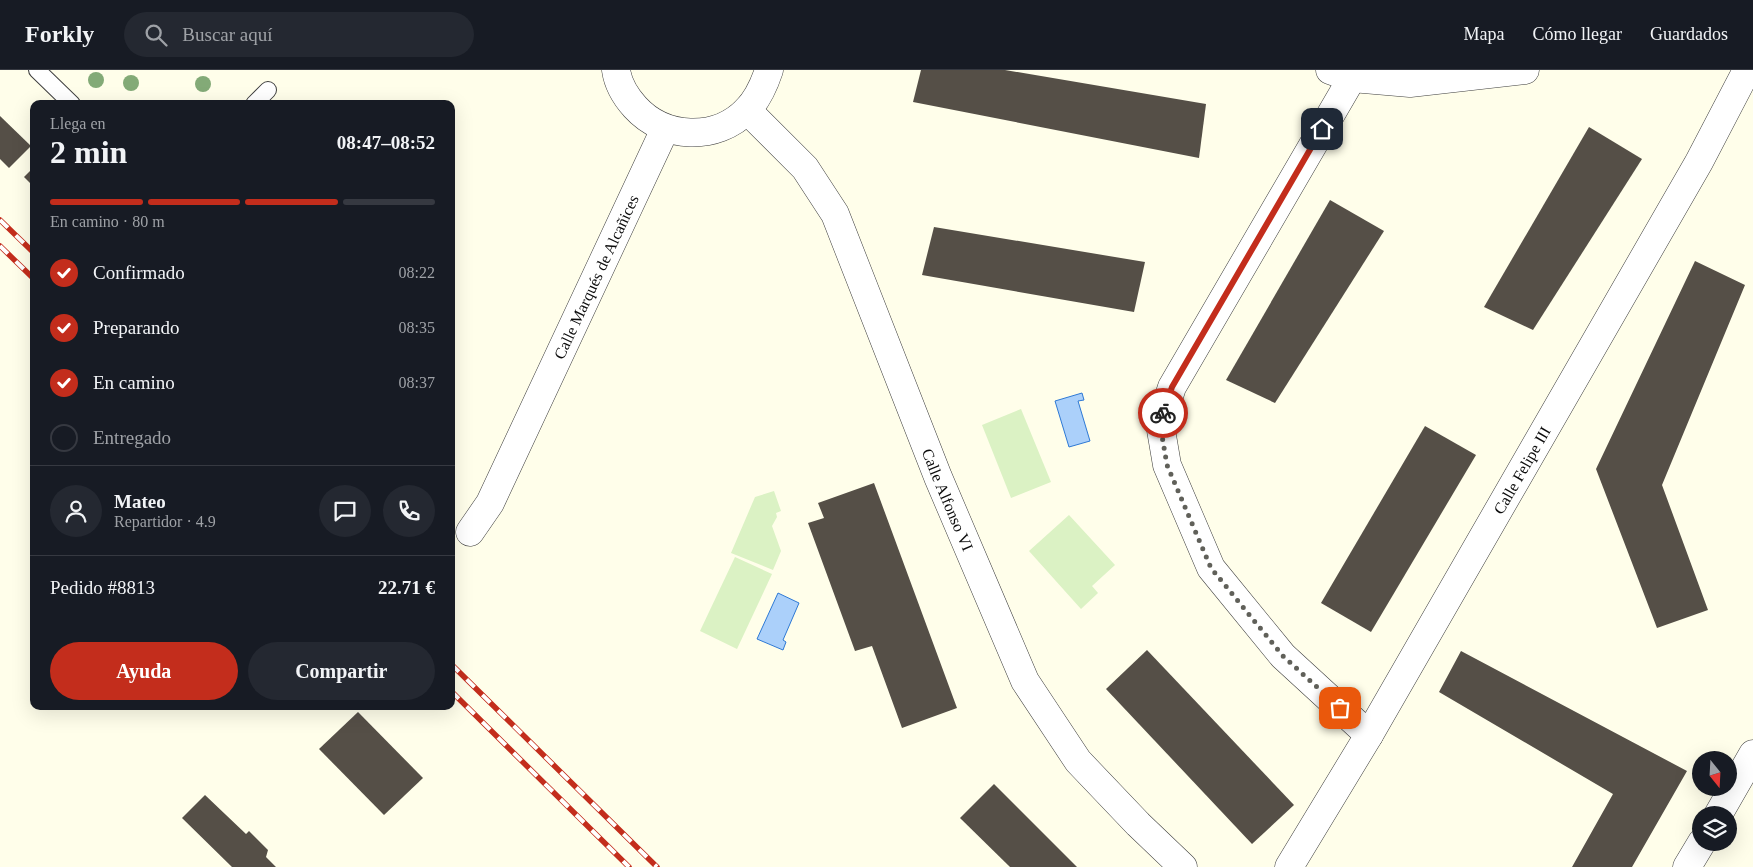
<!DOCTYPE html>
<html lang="es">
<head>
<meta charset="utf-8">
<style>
	body { margin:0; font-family:Georgia,serif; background:#242831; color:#f1f3f6; height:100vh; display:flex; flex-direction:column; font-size:19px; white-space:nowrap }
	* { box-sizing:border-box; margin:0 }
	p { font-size:16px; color:#9ea1a6 }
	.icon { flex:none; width:28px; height:28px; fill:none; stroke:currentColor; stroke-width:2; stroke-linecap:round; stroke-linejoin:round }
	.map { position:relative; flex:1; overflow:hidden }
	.side { position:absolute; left:30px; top:30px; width:425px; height:610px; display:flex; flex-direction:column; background:#171b24; border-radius:10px; box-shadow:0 5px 20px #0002 }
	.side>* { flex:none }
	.needle { width:32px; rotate:162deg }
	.fabs { position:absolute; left:1692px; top:681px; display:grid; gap:10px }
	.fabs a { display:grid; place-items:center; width:45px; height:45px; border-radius:50%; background:#171b24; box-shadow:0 5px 20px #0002; font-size:25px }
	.pin { position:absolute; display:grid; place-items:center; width:42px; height:42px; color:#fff; margin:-21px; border-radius:10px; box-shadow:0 2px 8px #0006 }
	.courier { position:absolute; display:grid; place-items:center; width:50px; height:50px; margin:-25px; border:4px solid #c32d1c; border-radius:50%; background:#fff; color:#222; box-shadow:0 1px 6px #0007 }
	.overview em { font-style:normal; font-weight:700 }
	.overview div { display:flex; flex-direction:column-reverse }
	.overview { display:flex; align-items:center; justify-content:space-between; height:85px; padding:0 20px }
	h1 { font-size:32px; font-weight:700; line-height:38px }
	.bar { display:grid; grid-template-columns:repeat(4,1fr); gap:8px 5px; align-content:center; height:60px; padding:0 20px }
	.bar i { height:6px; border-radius:4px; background:#363941 }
	.bar .selected { background:#c32d1c }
	.bar p { grid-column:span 4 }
	.line { display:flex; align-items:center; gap:12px; padding:0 20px; border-top:1px solid #363941 }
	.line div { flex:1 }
	.round { display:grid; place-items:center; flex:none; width:52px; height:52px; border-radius:26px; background:#242831 }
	ol { padding:0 20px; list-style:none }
	li { display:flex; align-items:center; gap:15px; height:55px }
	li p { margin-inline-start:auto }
	li .icon { padding:5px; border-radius:50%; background:#c32d1c; color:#fff; stroke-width:4 }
	li:last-child { color:#9ea1a6 }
	li i { width:28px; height:28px; border:2px solid #363941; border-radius:50% }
	.action { display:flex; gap:10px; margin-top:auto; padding:10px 20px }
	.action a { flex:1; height:58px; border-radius:30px; background:#c32d1c; color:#fff; font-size:20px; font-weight:700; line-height:58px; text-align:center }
	.action a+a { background:#242831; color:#f1f3f6 }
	header { display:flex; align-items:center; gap:30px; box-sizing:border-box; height:70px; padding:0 25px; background:#171b24; border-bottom:1px solid #363941 }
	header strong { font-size:24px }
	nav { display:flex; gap:28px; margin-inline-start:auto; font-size:18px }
	.search { width:350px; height:45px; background:#242831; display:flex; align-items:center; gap:12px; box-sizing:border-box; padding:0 18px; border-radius:28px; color:#9ea1a6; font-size:19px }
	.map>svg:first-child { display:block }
	.pitch { fill:#dbf2c4 }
	.water { fill:#abd0fa; stroke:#2e79d5 }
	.building { fill:#554f47 }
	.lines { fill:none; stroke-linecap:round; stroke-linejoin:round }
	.service-casing { stroke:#3e3e3e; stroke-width:18 }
	.minor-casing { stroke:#3e3e3e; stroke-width:29 }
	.service { stroke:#fff; stroke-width:16 }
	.minor { stroke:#fff; stroke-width:28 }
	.rail-casing { stroke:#c32d1c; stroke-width:5.5 }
	.rail { stroke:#fff; stroke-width:4; stroke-dasharray:11; stroke-linecap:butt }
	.tree { fill:#83aa77 }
	.done { stroke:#606059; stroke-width:5; stroke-dasharray:0 9 }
	.route { stroke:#c32d1c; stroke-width:6 }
	.labels { text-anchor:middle; stroke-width:5; stroke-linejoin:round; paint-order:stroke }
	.street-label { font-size:16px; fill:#0b0b0b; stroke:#fff }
</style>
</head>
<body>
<header>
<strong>Forkly</strong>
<div class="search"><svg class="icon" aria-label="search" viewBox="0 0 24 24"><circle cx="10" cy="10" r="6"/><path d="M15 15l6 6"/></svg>Buscar aquí</div>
<nav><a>Mapa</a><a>Cómo llegar</a><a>Guardados</a></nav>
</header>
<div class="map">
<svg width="1753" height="797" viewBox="0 0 1753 797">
	<rect width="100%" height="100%" fill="#fffeea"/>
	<g class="pitch">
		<polygon points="1021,339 1051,412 1011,428 982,355"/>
		<polygon points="774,421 781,441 776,443 777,447 772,456 781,481 773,500 731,483 755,427"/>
		<polygon points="1069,445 1115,495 1092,516 1098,523 1081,539 1029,481"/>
		<polygon points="735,487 772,504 737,579 700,561"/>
	</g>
	<g class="water">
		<polygon points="1082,323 1084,330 1078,331 1090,371 1069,377 1055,331"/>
		<polygon points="778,523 799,533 783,570 786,572 783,580 757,569"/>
	</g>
	<g class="building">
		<polygon points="921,0 1005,0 1206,34 1199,88 913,32"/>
		<polygon points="0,46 31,76 9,98 0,89"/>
		<polygon points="1589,57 1642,89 1533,260 1484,237"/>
		<polygon points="34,97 34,117 24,107"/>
		<polygon points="1330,130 1384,161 1275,333 1226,310"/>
		<polygon points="934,157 1145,192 1134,242 922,205"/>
		<polygon points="1695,191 1745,215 1662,415 1708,540 1657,558 1596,399"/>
		<polygon points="1425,356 1476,385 1371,562 1321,533"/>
		<polygon points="874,413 957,638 902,658 872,576 855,581 808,453 824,448 818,433"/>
		<polygon points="1147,580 1294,735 1252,774 1106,619"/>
		<polygon points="1461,581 1687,701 1632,797 1572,797 1613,724 1439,622"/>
		<polygon points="358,642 423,708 384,745 319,679"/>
		<polygon points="994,714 1077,797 1010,797 960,748"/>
		<polygon points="205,725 246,764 249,761 268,780 266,787 276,797 232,797 182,748"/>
	</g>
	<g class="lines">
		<g class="service-casing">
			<g id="service">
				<polyline points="37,0 72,34"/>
				<polyline points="254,34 268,20"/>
			</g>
		</g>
		<g class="minor-casing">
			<g id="minor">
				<path d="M616,0C618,14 626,27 635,37C664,69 716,72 747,40C758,29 764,15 769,0"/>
				<polyline points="1330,0 1352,8 1410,13 1525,0"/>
				<polyline points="1352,8 1172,317 1160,354 1167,395 1211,498 1283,586 1369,665"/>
				<path id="s1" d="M747,40L805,98L835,144L938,407L1025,611L1078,691L1138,754L1183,797"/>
				<path id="s2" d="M470,462L490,433L665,59"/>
				<polyline points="1718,745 1753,684"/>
				<path id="s3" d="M1289,797L1369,665L1699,92L1747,0"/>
				<polyline points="1687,797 1702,772"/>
			</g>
		</g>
		<use href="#service" class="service"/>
		<use href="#minor" class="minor"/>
		<g class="rail-casing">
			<g id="rail">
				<polyline points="0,150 34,183"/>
				<polyline points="0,176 34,209"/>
				<polyline points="451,594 657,797"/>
				<polyline points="451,621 629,797"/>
			</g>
		</g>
		<use href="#rail" class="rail"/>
	</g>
	<g class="tree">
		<circle cx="96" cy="10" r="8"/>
		<circle cx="131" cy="13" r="8"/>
		<circle cx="203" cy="14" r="8"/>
	</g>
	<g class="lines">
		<polyline class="done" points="1163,343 1160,354 1167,395 1211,498 1283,586 1340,638"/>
		<polyline class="route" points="1163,343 1172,317 1322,59"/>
	</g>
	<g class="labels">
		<g class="street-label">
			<text dy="6" stroke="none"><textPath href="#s2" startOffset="285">Calle Marqués de Alcañices</textPath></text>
			<text dy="6" stroke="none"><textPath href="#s3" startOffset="460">Calle Felipe III</textPath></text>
			<text dy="6" stroke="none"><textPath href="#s1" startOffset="444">Calle Alfonso VI</textPath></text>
		</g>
	</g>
</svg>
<div class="fabs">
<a><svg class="needle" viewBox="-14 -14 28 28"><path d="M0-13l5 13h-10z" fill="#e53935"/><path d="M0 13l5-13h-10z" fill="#9ea1a6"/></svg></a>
<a><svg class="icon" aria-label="layers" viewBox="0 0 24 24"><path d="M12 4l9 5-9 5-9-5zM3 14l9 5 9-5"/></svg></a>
</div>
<div class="pin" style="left:1340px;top:638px;background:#ea580c"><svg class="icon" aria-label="bag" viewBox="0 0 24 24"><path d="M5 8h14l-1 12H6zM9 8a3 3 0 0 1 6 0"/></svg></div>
<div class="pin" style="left:1322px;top:59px;background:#1f2937"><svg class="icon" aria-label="home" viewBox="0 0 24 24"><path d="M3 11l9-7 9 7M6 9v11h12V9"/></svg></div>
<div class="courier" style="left:1163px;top:343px"><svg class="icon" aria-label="bike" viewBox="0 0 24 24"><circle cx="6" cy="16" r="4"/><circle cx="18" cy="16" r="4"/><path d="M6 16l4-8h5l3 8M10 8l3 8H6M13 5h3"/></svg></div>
<section class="side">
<div class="overview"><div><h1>2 min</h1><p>Llega en</p></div><em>08:47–08:52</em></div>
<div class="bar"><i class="selected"></i><i class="selected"></i><i class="selected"></i><i></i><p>En camino · 80 m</p></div>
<ol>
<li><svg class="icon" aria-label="check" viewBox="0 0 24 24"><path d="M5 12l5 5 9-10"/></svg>Confirmado<p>08:22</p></li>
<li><svg class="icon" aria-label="check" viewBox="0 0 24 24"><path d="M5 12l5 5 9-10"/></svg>Preparando<p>08:35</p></li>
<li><svg class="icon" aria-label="check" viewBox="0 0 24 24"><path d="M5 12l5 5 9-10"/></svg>En camino<p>08:37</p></li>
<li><i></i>Entregado</li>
</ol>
<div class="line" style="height:90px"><a class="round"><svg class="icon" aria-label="person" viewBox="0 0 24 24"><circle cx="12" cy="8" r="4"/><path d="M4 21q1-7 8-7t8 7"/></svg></a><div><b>Mateo</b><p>Repartidor · 4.9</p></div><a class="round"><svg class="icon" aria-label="chat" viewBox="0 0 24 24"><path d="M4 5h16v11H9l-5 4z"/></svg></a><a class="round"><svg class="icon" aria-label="phone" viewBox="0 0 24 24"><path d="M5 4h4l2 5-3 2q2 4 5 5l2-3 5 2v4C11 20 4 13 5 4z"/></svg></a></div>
<div class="line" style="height:65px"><div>Pedido #8813</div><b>22.71 €</b></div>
<div class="action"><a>Ayuda</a><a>Compartir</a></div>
</section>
</div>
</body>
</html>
